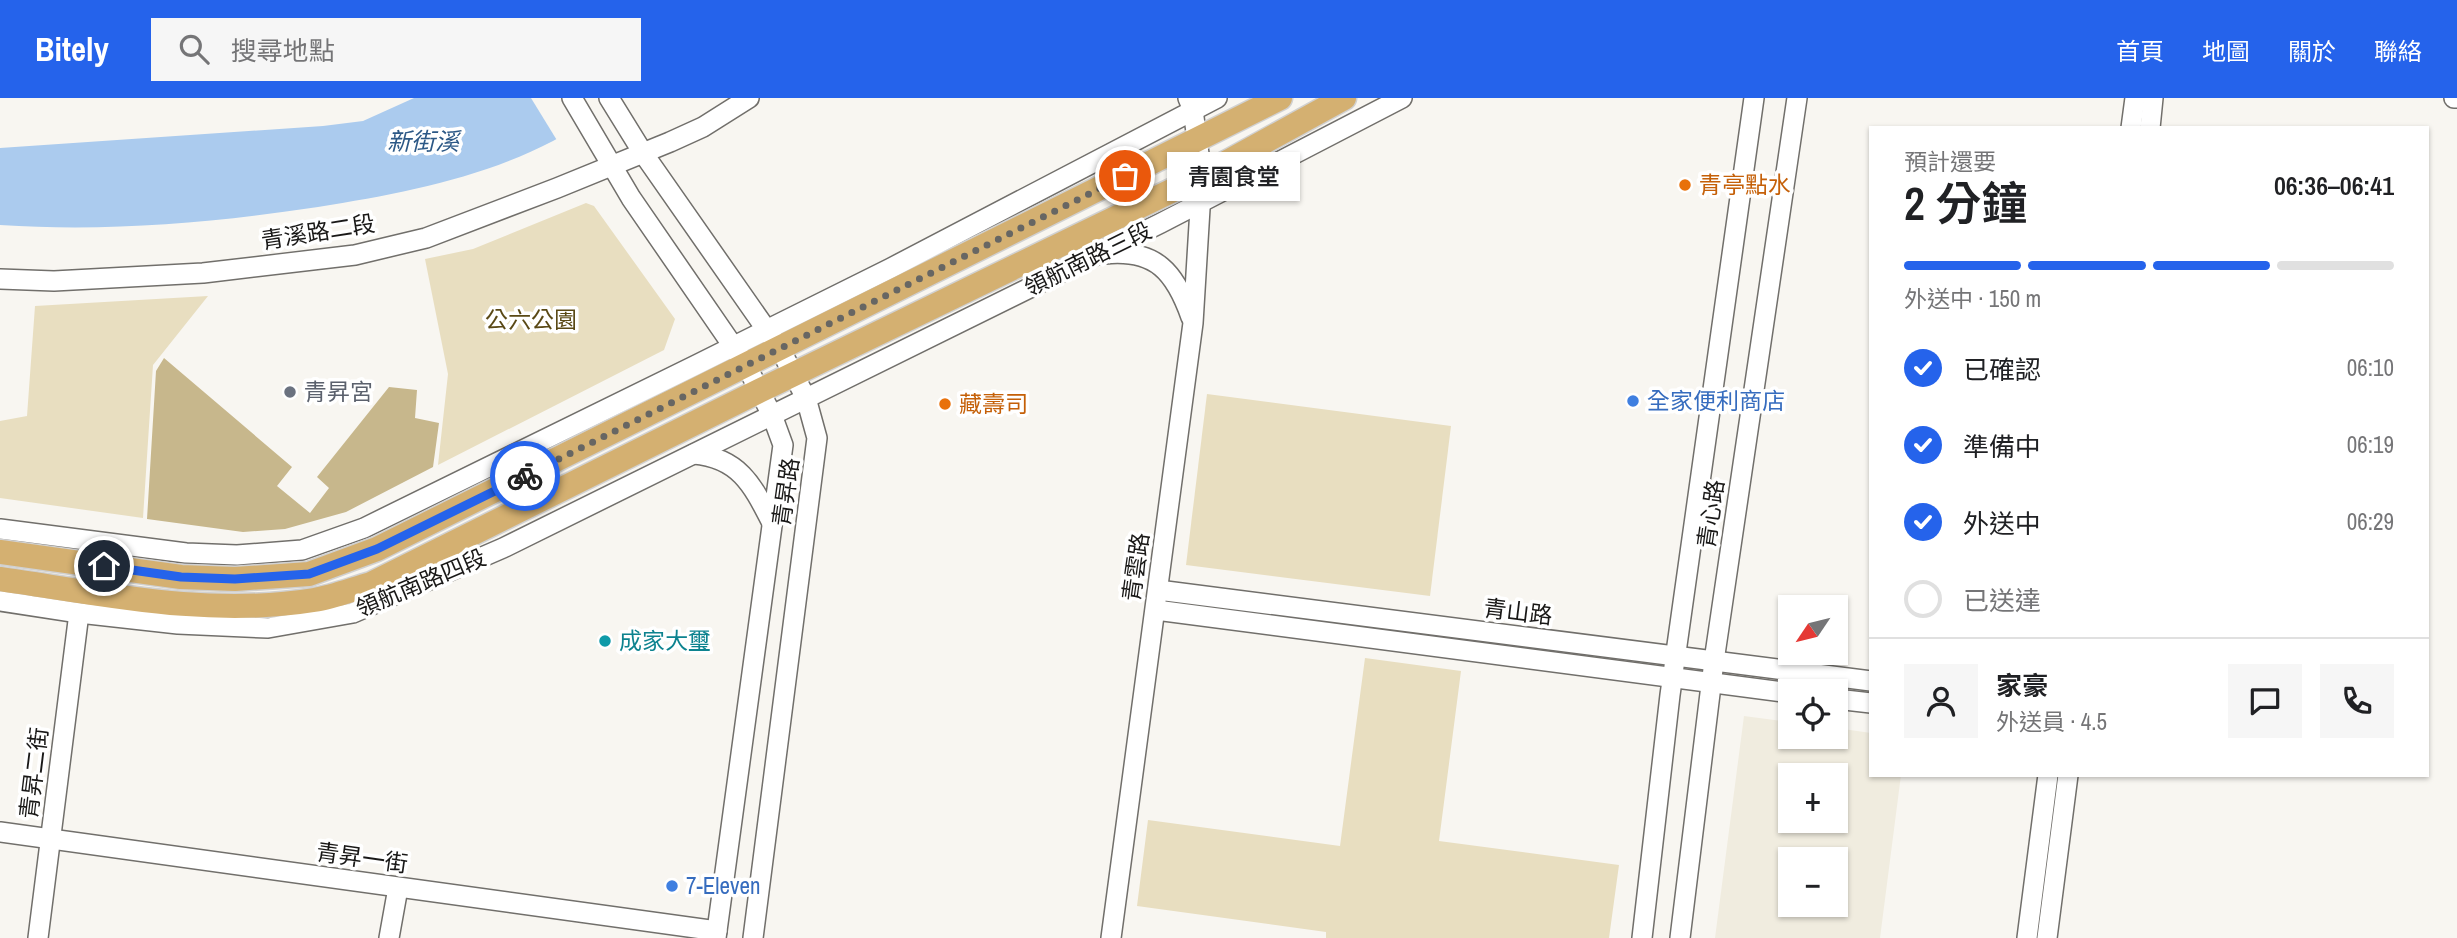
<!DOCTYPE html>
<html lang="zh-TW">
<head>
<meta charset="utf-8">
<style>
	body { margin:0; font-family:"Archivo Narrow","Noto Sans TC",sans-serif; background:#f6f6f6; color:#202124; height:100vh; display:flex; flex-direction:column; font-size:26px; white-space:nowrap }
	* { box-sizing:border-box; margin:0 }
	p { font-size:23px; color:#757577 }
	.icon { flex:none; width:38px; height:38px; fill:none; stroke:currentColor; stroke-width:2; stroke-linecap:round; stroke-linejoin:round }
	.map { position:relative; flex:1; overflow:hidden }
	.details { position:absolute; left:1869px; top:28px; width:560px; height:651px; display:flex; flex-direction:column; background:#fff; border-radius:0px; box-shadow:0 2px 5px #0004 }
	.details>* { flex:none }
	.needle { width:46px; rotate:235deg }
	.buttons { position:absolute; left:1778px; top:497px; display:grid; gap:14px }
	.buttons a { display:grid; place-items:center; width:70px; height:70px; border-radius:0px; background:#fff; box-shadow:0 2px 5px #0004; font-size:35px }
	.pin { position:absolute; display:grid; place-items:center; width:60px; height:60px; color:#fff; margin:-30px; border:4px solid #fff; border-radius:50%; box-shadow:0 2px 7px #0007 }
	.courier { position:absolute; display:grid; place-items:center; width:70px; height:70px; margin:-35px; border:5px solid #2563eb; border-radius:50%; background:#fff; color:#222; box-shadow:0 2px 9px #0007 }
	.bubble { position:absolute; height:49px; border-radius:0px; background:#fff; box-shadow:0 2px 5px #0004; font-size:23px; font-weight:600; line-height:49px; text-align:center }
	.head em { font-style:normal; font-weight:600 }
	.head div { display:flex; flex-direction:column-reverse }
	.head { display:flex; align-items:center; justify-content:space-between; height:119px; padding:0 35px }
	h1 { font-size:46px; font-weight:600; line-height:52px }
	.bar { display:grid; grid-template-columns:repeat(4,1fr); gap:10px 7px; align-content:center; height:84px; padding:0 35px }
	.bar i { height:9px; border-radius:5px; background:#e0e0e0 }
	.bar .on { background:#2563eb }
	.bar p { grid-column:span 4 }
	.line { display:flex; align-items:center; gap:18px; padding:0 35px; border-top:2px solid #e0e0e0 }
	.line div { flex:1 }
	.round { display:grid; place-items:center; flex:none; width:74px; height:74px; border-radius:0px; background:#f6f6f6 }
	ol { padding:0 35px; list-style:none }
	li { display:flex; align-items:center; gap:21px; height:77px }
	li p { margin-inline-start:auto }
	li .icon { padding:7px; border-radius:50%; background:#2563eb; color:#fff; stroke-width:4 }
	li:last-child { color:#757577 }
	li i { width:38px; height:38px; border:4px solid #e0e0e0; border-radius:50% }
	header { display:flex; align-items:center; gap:42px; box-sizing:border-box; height:98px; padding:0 35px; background:#2563eb; color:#fff }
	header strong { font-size:33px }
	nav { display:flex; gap:38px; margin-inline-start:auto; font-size:24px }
	.search { width:490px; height:63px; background:#f6f6f6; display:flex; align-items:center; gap:18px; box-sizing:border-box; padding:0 24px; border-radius:0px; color:#757577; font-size:26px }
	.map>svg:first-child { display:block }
	.built { fill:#f0ecdf; fill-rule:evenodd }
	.green { fill:#e8dec0 }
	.forest { fill:#c7b78c }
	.water { fill:#abcbee }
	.pier { fill:#f8f6f1 }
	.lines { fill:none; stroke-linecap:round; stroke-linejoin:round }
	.minor-casing { stroke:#716f6b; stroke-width:22 }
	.major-casing { stroke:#d1d1d1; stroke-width:27 }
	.minor { stroke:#fff; stroke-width:19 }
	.major { stroke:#d4b071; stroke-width:24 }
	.done { stroke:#676663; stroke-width:7; stroke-dasharray:0 12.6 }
	.route { stroke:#2563eb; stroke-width:9 }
	.food-dot { fill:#e8710a; stroke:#fff; stroke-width:2.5 }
	.worship-dot { fill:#6b7280; stroke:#fff; stroke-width:2.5 }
	.shop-dot { fill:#3f7fe0; stroke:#fff; stroke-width:2.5 }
	.culture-dot { fill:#0f9aa8; stroke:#fff; stroke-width:2.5 }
	.labels { text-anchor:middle; stroke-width:7; stroke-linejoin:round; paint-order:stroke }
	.food-label { font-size:23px; fill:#c56008; stroke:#fff; text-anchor:start }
	.street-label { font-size:23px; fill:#191817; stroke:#fff }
	.park-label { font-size:23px; fill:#5a4915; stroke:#fff }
	.worship-label { font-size:23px; fill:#5b616d; stroke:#fff; text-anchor:start }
	.shop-label { font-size:23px; fill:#366cbe; stroke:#fff; text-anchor:start }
	.culture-label { font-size:23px; fill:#0d838f; stroke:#fff; text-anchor:start }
	.water-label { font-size:24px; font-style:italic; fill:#2c5886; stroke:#fff }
</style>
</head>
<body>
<header>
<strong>Bitely</strong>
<div class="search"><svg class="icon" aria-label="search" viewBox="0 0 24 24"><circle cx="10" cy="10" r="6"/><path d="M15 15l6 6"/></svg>搜尋地點</div>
<nav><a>首頁</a><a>地圖</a><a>關於</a><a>聯絡</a></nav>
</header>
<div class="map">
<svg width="2457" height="840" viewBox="0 0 2457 840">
	<rect width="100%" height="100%" fill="#f8f6f1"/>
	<path class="built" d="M1744,618L1790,624V639H1836V630L1871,635V677H1901L1880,840H1715ZM1790,677H1836V723H1790ZM1790,761H1836V807H1790Z"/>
	<g class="green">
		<polygon points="586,105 594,108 675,221 664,252 438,367 448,276 425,161 473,151"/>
		<polygon points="208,198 153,267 143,420 0,400 0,323 27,318 35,208"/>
		<polygon points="1207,296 1451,328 1430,498 1186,467"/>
		<polygon points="1365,560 1461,573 1439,743 1619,767 1609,840 1326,840 1326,834 1137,808 1148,722 1340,748"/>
	</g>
	<polygon class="forest" points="164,260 292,369 277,388 310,415 329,390 317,379 389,289 417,292 415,320 439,325 433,369 346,414 285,431 243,434 147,421 156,273"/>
	<path class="water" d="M414,0H620C598,14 576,31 553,43C480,81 399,96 318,109C212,125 107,134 0,127V50L323,28L363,23Z"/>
	<polygon class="pier" points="531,0 624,0 558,44"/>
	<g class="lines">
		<g class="minor-casing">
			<g id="minor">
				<polyline points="572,0 631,100 746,267 772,317 783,347 716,840"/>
				<polyline points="609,0 643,55 780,251 806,300 817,340 753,840"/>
				<polyline points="2454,0 2457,0"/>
				<polyline points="2131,30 2135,0"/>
				<polyline points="2150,30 2153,0"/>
				<path d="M1105,156C1156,151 1175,174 1191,219"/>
				<polyline points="0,181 54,183 203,175 355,157 426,140 557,90 670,44 703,29 749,0"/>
				<path d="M694,356C740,360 753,388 772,425"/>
				<polyline points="0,431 186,455 237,457 302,452 364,430 696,267 891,170 1217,0"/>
				<polyline points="1158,492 1871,583"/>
				<polyline points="0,503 79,515 178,526 268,530 353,515 503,450 1161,125 1402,0"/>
				<polyline points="1156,512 1790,595"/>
				<polyline points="1836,601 1871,605"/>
				<polyline points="0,734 717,833"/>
				<polyline points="38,840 79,515"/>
				<polyline points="389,840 398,790"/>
				<polyline points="1111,840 1193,225 1202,78 1193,12 1188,0"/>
				<polyline points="1642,840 1670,597 1754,0"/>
				<polyline points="1680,840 1714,563 1797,0"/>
				<polyline points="2027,840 2048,677"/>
				<polyline points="2047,840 2068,677"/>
			</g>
		</g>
		<g class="major-casing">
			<g id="major">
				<polyline points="0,454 181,479 235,481 309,476 377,451 1280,0"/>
				<path d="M0,481C104,496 209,519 314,502C333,499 353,491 371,486L759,293L1202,78L1344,0"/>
			</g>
		</g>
		<use href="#minor" class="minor"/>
		<use href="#major" class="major"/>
	</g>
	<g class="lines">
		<polyline class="done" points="525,378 1125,78"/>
		<polyline class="route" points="104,468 181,479 235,481 309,476 377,451 525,378"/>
	</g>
	<g class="food-dot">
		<circle cx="1685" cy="87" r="7"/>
		<circle cx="945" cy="306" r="7"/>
	</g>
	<circle class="worship-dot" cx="290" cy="294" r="7"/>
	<g class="shop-dot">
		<circle cx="1633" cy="303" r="7"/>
		<circle cx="672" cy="788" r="7"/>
	</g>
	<circle class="culture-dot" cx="605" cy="543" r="7"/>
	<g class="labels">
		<g class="food-label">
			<text x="1699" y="95">青亭點水</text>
			<text x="959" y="314">藏壽司</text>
		</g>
		<g class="street-label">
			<text transform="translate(318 134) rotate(-9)" y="8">青溪路二段</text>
			<text transform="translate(1088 161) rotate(-26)" y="8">領航南路三段</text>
			<text transform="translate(786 394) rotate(-82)" y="8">青昇路</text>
			<text transform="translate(1711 416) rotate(-82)" y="8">青心路</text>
			<text transform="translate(1136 469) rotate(-82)" y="8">青雲路</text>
			<text transform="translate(421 485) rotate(-23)" y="8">領航南路四段</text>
			<text transform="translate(1518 514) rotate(7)" y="8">青山路</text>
			<text transform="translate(34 675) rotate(-83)" y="8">青昇二街</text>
			<text transform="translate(362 760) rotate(8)" y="8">青昇一街</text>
		</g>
		<g class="park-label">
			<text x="531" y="230">公六公園</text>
		</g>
		<g class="worship-label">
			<text x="304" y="302">青昇宮</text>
		</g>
		<g class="shop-label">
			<text x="1647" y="311">全家便利商店</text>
			<text x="686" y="796">7-Eleven</text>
		</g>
		<g class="culture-label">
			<text x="619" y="551">成家大璽</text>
		</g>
		<g class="water-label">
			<text x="423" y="52">新街溪</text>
		</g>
	</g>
</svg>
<div class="buttons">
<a><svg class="needle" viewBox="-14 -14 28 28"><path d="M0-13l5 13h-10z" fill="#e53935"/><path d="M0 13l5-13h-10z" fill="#757577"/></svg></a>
<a><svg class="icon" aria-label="locate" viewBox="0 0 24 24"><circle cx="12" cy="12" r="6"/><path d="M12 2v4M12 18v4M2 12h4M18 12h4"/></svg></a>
<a>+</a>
<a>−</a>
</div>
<div class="pin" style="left:1125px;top:78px;background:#ea580c"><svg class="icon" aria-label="bag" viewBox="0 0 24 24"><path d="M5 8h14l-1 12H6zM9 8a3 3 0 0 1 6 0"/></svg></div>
<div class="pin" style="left:104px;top:468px;background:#1f2937"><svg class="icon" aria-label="home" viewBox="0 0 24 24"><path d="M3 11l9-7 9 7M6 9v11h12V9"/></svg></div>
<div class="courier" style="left:525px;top:378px"><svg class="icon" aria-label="bike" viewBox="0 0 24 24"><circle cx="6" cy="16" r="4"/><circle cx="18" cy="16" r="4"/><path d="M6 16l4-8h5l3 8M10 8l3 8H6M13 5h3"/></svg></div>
<div class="bubble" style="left:1167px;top:54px;width:133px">青園食堂</div>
<section class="details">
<div class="head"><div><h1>2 分鐘</h1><p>預計還要</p></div><em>06:36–06:41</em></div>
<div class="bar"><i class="on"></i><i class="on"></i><i class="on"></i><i></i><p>外送中 · 150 m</p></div>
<ol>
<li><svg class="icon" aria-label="check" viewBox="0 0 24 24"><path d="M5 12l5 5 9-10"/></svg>已確認<p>06:10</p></li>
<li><svg class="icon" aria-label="check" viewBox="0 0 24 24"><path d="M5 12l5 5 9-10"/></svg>準備中<p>06:19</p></li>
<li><svg class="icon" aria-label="check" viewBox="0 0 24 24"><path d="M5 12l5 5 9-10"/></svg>外送中<p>06:29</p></li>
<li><i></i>已送達</li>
</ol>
<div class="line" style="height:126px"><a class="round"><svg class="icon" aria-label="person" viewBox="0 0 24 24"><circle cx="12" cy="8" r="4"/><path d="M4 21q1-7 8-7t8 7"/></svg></a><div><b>家豪</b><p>外送員 · 4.5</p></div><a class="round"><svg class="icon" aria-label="chat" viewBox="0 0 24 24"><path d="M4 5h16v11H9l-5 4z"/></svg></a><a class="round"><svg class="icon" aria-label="phone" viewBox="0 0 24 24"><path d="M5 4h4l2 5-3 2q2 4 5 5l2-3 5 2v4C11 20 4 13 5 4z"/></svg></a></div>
</section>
</div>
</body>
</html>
